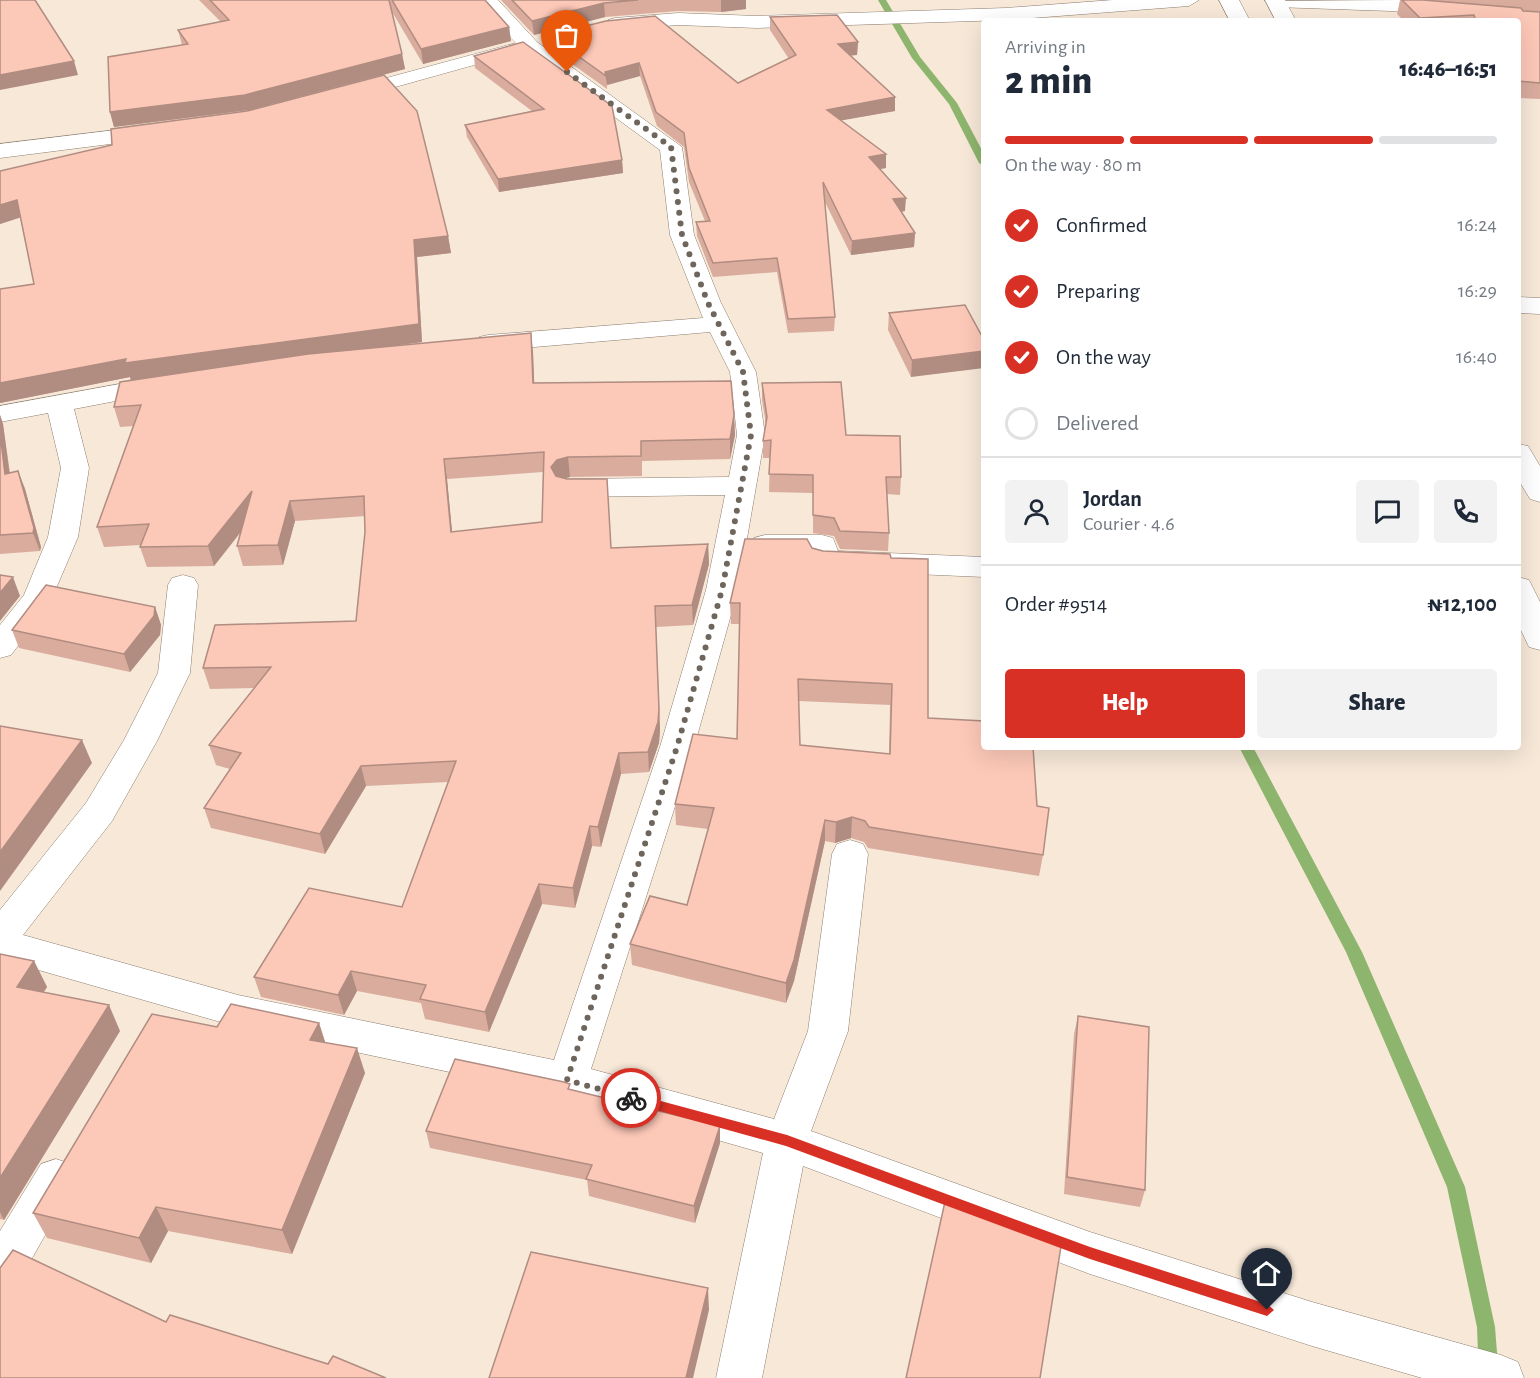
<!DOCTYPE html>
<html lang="en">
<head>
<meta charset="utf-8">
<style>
	body { margin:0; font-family:"Alegreya Sans",sans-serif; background:#f2f2f3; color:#1f2937; height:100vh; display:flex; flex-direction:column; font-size:22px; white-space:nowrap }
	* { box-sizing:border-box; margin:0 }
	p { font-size:20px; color:#747a83 }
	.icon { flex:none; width:33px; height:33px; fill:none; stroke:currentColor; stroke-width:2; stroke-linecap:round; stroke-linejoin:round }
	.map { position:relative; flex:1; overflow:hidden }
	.drawer { position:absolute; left:981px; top:18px; width:540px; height:732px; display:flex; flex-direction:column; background:#fff; border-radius:6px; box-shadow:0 6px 24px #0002 }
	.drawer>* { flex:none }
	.pin { position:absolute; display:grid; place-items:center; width:51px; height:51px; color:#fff; margin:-62px -26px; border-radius:50% 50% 50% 0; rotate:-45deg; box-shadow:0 0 6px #0007 }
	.pin .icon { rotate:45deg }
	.courier { position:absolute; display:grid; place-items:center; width:60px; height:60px; margin:-30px; border:4px solid #d93025; border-radius:50%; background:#fff; color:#222; box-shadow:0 2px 8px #0007 }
	.overview em { font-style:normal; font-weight:800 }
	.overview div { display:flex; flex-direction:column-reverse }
	.overview { display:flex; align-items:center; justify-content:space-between; height:102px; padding:0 24px }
	h1 { font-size:39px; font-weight:800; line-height:45px }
	.bar { display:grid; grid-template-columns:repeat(4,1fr); gap:9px 6px; align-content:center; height:72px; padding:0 24px }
	.bar i { height:8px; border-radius:4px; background:#e0e1e3 }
	.bar .selected { background:#d93025 }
	.bar p { grid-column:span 4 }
	.line { display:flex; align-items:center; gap:15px; padding:0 24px; border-top:2px solid #e0e1e3 }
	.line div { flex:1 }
	.round { display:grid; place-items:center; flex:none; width:63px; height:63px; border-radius:6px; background:#f2f2f3 }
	ol { padding:0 24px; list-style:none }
	li { display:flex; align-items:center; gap:18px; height:66px }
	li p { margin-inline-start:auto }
	li .icon { padding:6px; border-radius:50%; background:#d93025; color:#fff; stroke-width:4 }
	li:last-child { color:#747a83 }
	li i { width:33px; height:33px; border:3px solid #e0e1e3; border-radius:50% }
	.button { display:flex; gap:12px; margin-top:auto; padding:12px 24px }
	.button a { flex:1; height:69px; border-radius:6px; background:#d93025; color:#fff; font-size:24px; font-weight:800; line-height:69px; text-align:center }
	.button a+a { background:#f2f2f3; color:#1f2937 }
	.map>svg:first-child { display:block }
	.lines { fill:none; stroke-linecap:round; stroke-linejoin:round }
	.stream { fill:#8eb56e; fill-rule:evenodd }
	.street-casing { stroke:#8c7e70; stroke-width:1 }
	.secondary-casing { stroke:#8c7e70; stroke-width:1 }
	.street { fill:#fff; fill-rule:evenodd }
	.secondary { fill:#fff; fill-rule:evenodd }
	.wall { fill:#d9ac9e; fill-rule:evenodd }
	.shaded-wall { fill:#b08c81 }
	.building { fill:#fcc8b8; stroke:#b08c81; stroke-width:1.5; fill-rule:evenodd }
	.route { fill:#d93025 }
	.done { stroke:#6e655c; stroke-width:6; stroke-dasharray:0 10.8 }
</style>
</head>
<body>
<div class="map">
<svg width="1540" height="1378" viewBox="0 0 1540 1378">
	<rect width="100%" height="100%" fill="#f7e8d8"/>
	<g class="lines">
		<g class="stream">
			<polygon points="878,0 886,0 920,57 957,103 984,154 984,166 979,163 949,104 912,58"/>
			<polygon points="1239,747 1253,747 1362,952 1465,1187 1495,1327 1499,1378 1479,1378 1477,1327 1447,1187 1346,952"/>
		</g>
		<g class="street-casing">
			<g id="street">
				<polygon points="477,0 498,0 537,42 682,147 694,235 721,303 756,372 765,435 738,590 694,747 591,1069 774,1119 808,1031 832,854 837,844 850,840 863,844 868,854 848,1031 811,1131 1090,1232 1312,1302 1501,1355 1518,1362 1524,1378 1422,1378 1312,1346 1090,1274 803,1166 762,1378 716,1378 763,1153 567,1097 238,1027 0,959 0,910 86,803 124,740 158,673 168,585 172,578 183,575 194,578 198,585 190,673 157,741 112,821 23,935 238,995 554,1060 660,747 706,590 725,495 570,497 560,494 555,488 560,482 570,479 729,477 737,435 730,372 710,332 488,351 479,349 475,343 479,337 488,335 703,318 670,235 660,150 524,51 356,98 342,98 338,94 342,90 516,43"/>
				<polygon points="1113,0 1199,0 1189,6 1006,20 757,28 678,25 615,30 608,28 605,24 608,20 615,18 678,13 757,16 1006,8"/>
				<polygon points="1400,0 1444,4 1454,10 1444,16 1391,11 1275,7 1265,1"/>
				<polygon points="157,125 165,127 168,132 165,137 0,158 0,144"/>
				<polygon points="1518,297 1540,298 1540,314 1518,313"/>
				<polygon points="163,376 173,378 176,384 173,390 74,409 89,468 78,537 49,605 11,655 0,658 0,625 24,595 48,537 61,468 48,413 0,422 0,406"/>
				<polygon points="765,535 822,535 833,538 838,551 984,557 984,577 823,570 812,567 807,555 765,555 754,552 750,545 754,538"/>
				<polygon points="56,1159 71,1164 77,1178 16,1287 0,1293 0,1231 41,1164"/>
			</g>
		</g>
		<g class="secondary-casing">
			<g id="secondary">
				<polygon points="1219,0 1239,0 1250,21 1230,21"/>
				<polygon points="1265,0 1285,0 1296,21 1276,21"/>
				<polygon points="1518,444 1528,446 1540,466 1540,502 1530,499 1518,479"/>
				<polygon points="1518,577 1529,580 1540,602 1540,650 1529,647 1518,624"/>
			</g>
		</g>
		<use href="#street" class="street"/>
		<use href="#secondary" class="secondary"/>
	</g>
	<g class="wall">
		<polygon points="199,0 485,0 509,27 511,41 423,64 391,10 402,54 405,69 249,110 114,127 110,112 182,45 178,30 221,22"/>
		<polygon points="501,0 746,0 746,9 721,12 678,11 605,17 534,35"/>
		<polygon points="1400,0 1540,0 1540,99 1518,98 1518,21 1404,21 1397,14"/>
		<polygon points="770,17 858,42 857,55 850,55 895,97 895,111 841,120 886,168 879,169 905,211 901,212 915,233 914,247 851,255 824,200 835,317 834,331 788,333 777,272 713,277 697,236 696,222 705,221 689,182 684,147 657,126 640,76 607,85 607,89 550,48 549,35 738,83 789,59 770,30"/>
		<polygon points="474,56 622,160 623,173 499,192 467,137 465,125 532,111 475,68"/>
		<path d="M0,171L448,236L451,253L417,257L422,342L395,346L533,352L534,383L734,415L735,435L730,459L642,461V476L570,477L565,478L567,479H607L611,548L708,544L709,564L693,625L656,627L660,730L659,743L649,772L621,774L601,847L592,846L575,908L542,904L489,1032L425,1019L421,1003L357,991L344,1015L261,997L254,977L402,907L448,782L366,786L325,854L211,828L204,808L230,769L216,765L209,745L254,688L210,689L203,668L356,621L365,532V516L295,521L283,565L243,566L237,546L241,532L214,566L147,567L140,547L141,545L104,547L97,527L133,426L120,427L114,407L131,380L130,377L0,403V289L34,284L20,217L0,224ZM543,472L542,522L452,532L447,479Z"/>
		<polygon points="889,313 984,340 911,377 888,330"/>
		<polygon points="762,383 846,435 901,477 900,495 887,494 889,533 888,551 840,549 834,536 813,533 813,493 769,492 770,458 763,458 763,441 766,425 762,400"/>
		<polygon points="0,415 3,424 10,473 18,471 25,489 41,547 40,551 0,554"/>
		<path d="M812,548L823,551L891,558L928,718L1037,806L1043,855L1039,876L868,848L864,842L851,838L835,843L825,841L794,981L786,1003L632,965L630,944L687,905L708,829L676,825L675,804L737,739L740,624H731L730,603ZM799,701L890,705L889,754L800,745Z"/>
		<polygon points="155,607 161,625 160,635 130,672 19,648 12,630"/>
		<polygon points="0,954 34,961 47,987 43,992 120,1031 4,1220 0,1219"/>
		<polygon points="1078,1016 1145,1190 1140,1207 1064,1194 1074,1034"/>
		<polygon points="319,1023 325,1042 365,1073 292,1254 168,1231 151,1263 47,1238 33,1213 217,1027"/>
		<polygon points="571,1090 720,1143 695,1223 589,1196 587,1180 430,1148 426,1131"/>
	</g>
	<g class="shaded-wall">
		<polygon points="721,0 746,0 746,9 721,12"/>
		<polygon points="604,3 605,17 534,35 532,21"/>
		<polygon points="509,27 511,41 423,64 421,49"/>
		<polygon points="858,42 857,55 838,57 838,44"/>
		<polygon points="402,54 405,69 249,110 114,127 110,112"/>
		<polygon points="74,61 78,75 0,90 0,75"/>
		<polygon points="639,63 640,76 607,85 605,72"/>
		<polygon points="895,97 895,111 827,123 827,110"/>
		<polygon points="886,154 886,168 868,171 869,157"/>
		<polygon points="622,160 623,173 499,192 498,179"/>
		<polygon points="906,198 905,211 893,213 893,199"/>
		<polygon points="17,200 22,217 0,224 0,205"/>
		<polygon points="915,233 914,247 851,255 852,241"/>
		<polygon points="448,236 451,253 417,257 422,342 131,381 130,377 0,403 0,405 0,383 414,240"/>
		<polygon points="531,333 533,352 535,403 533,383"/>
		<polygon points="984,351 984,368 911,377 912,360"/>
		<polygon points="0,415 3,424 12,492 5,474 0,433"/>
		<polygon points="734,415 735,435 730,459 730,439"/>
		<polygon points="568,457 570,477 559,480 551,467 557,460"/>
		<polygon points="444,459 447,479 454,552 451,532"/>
		<polygon points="18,471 25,489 41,547 40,551 33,533"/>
		<polygon points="252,491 257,511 214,566 208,546"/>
		<polygon points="290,501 295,521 283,565 278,545"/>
		<polygon points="708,544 709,564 693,625 692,605"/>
		<polygon points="13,577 20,596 0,621 0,593"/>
		<polygon points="655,606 660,730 659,743 649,772 648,752"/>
		<polygon points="155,607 161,625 160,635 130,672 124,654"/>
		<polygon points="82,740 92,763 0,891 0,852"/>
		<polygon points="619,753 621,774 601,847 598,827"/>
		<polygon points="361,766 366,786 325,854 320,834"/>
		<polygon points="852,817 851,838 835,843 836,822"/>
		<polygon points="825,820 825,841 794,981 786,1003 786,983"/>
		<polygon points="590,826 592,846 575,908 573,888"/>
		<polygon points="539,884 542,904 489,1032 485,1012"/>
		<polygon points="34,961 47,987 30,1013 17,987"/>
		<polygon points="351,971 357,991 344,1015 338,995"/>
		<polygon points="109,1005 120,1031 4,1220 0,1212 0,1178"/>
		<polygon points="319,1023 327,1048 310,1040"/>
		<polygon points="357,1048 365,1073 292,1254 282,1230"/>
		<polygon points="720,1126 720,1143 695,1223 694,1206"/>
		<polygon points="156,1207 168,1231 151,1263 139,1238"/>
		<polygon points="708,1288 709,1310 693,1378 686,1378"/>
	</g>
	<g class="building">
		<polygon points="0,0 35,0 74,61 0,75"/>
		<polygon points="210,0 389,0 402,54 245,95 110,112 108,57 188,44 178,30 229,20"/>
		<polygon points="392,0 485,0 509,27 421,49"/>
		<polygon points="512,0 638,0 604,3 532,21"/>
		<polygon points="1402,0 1423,0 1521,8 1523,11 1540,12 1540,83 1518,81 1518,21 1476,21 1474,15 1420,18"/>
		<polygon points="837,15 858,42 838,44 895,97 827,110 886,154 869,157 906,198 893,199 915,233 852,241 823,182 835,317 788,319 777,258 713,263 696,222 710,221 689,168 684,133 656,112 639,63 605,72 606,76 549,35 606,21 655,16 738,83 796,55 770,17"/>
		<polygon points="523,42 612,106 622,160 498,179 465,125 544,109 474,56"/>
		<polygon points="384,75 417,111 448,236 414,240 419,324 125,363 126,359 0,383 0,289 34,284 17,200 0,205 0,171 112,145 111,129 247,111"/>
		<polygon points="965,305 984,340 984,351 912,360 889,313"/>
		<path d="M531,333L533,383L731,381L734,415L730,439L641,441V456L568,457L557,460L551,467L556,476L567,479H607L611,548L708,544L692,605L655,606L659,709L658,722L648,752L619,753L598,827L590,826L573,888L539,884L485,1012L420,999L426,985L351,971L338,995L254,977L309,888L402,907L456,761L361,766L320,834L204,808L241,753L209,745L271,667L203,668L215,625L356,621L365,532L364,496L290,501L278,545L237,546L252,491L208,546L140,547L149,524L97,527L141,405L114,407L120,382L308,354ZM544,452L542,522L451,532L444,459Z"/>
		<polygon points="841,382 846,435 900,436 901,477 886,477 889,533 840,531 834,518 813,515 813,475 769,474 771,440 763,441 767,417 762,383"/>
		<polygon points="0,433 5,474 18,471 34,528 33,533 0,535"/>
		<path d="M745,539H807L812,548L823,551L890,554L891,558L928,559V718L984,721V747H1033L1037,806L1049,808L1043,855L869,827L865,821L852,817L836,822L825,820L794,960L786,983L630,944L650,896L687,905L714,808L675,804L693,734L737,739L740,603H730ZM798,679L892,684L890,754L800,745Z"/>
		<polygon points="0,575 13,577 0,593"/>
		<polygon points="46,585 155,607 154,616 124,654 12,630"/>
		<polygon points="0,726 82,740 0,852"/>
		<polygon points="0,954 34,961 17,987 109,1005 0,1178"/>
		<polygon points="231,1004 319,1023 310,1040 357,1048 282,1230 156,1207 139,1238 33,1213 152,1014 217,1027"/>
		<polygon points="1078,1016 1149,1027 1145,1190 1067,1177"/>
		<polygon points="455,1059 564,1082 570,1084 568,1089 720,1126 694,1206 586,1179 592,1165 426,1131"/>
		<polygon points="946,1197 1062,1240 1040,1378 906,1378"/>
		<polygon points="13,1250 166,1322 170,1315 328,1364 333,1356 386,1378 0,1378 0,1268"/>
		<polygon points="531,1252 708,1288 686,1378 489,1378"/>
	</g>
	<polygon class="route" points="631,1093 787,1135 1090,1247 1267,1304 1274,1310 1267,1316 1090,1259 786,1146 627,1102 627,1094"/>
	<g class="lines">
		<polyline class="done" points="567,72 671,147 682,235 708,303 743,372 751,435 722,590 677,747 567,1080 631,1098"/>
	</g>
</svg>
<div class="pin" style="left:567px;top:72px;background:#ea580c"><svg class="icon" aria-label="bag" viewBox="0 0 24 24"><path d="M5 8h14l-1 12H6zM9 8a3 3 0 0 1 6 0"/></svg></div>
<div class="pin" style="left:1267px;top:1310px;background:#1f2937"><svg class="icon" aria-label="home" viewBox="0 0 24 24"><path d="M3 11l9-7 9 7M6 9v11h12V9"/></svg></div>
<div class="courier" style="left:631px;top:1098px"><svg class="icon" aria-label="bike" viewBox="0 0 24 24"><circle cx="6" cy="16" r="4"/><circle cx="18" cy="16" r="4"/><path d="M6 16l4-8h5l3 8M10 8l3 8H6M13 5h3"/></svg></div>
<section class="drawer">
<div class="overview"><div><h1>2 min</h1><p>Arriving in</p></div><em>16:46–16:51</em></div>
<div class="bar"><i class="selected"></i><i class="selected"></i><i class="selected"></i><i></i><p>On the way · 80 m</p></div>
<ol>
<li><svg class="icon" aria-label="check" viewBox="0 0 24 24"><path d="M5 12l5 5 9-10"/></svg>Confirmed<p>16:24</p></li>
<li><svg class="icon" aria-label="check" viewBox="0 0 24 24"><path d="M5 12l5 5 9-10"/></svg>Preparing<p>16:29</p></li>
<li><svg class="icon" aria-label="check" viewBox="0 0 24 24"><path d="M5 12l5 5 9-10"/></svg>On the way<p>16:40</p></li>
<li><i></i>Delivered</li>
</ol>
<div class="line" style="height:108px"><a class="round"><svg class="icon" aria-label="person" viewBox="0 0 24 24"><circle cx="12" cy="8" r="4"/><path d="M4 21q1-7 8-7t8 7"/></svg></a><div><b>Jordan</b><p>Courier · 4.6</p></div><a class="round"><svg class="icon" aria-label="chat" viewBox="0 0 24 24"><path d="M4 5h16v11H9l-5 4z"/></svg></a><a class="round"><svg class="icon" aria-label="phone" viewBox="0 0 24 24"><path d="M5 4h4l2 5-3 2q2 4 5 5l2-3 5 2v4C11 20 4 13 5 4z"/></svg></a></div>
<div class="line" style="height:78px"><div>Order #9514</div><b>₦12,100</b></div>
<div class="button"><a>Help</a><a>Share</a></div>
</section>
</div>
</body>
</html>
